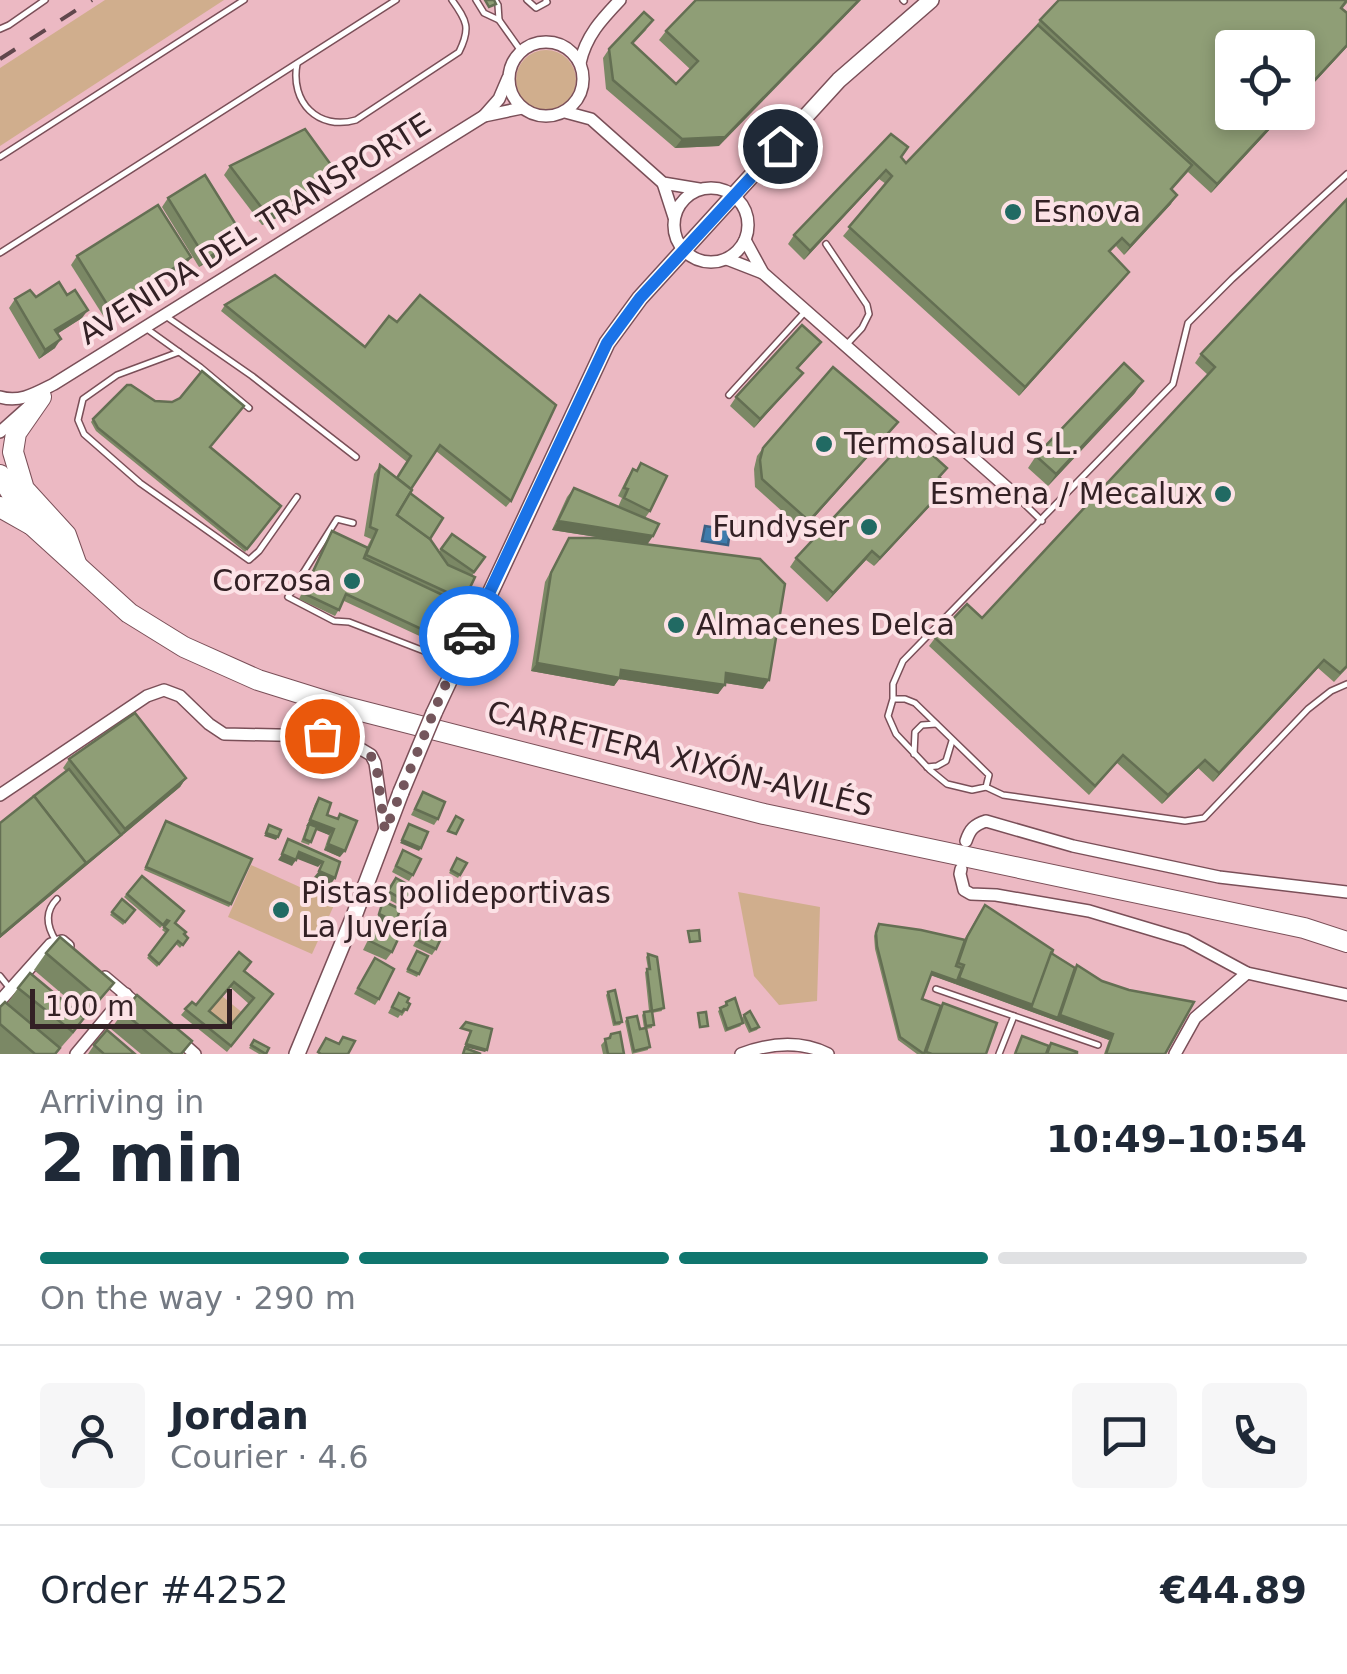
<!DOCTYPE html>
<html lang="en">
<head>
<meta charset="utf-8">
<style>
	body { margin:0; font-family:"DejaVu Sans",sans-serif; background:#f6f6f7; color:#1f2937; height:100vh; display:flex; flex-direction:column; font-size:38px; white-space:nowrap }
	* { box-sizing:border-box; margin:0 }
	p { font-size:32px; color:#747a83 }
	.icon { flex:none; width:55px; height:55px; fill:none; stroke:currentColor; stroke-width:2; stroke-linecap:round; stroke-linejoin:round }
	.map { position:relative; height:1054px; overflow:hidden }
	.side { display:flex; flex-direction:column; background:#fff; flex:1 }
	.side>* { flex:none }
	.controls { position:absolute; left:1215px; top:30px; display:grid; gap:20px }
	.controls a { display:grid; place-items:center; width:100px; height:100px; border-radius:10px; background:#fff; box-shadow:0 5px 15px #0003; font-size:50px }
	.scale { position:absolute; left:30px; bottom:25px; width:202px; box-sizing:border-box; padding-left:10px; border:5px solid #332125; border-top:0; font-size:28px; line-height:35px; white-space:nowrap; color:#332125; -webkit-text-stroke:8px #fce2e6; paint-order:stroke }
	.pin { position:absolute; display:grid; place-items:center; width:85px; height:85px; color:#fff; margin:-42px; border:5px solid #fff; border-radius:50%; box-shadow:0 2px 10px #0007 }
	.courier { position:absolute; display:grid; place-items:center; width:100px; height:100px; margin:-50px; border:8px solid #1a73e8; border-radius:50%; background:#fff; color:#222; box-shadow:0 2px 12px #0007 }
	.overview em { font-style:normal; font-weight:700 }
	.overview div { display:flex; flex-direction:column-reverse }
	.overview { display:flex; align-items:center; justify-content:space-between; height:170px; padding:0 40px }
	h1 { font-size:65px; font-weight:700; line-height:75px }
	.bar { display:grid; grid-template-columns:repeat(4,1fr); gap:15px 10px; align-content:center; height:120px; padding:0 40px }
	.bar i { height:12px; border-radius:8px; background:#e0e1e3 }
	.bar .on { background:#0f766e }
	.bar p { grid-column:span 4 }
	.line { display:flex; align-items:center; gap:25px; padding:0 40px; border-top:2px solid #e0e1e3 }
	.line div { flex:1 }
	.round { display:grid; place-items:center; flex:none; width:105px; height:105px; border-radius:10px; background:#f6f6f7 }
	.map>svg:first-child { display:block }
	.green { fill:#d0ae8d }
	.water { fill:#3e7bac; stroke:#3b6084; stroke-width:2.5 }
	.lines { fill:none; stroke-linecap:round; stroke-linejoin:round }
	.lane-casing { stroke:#7a4f58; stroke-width:8 }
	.street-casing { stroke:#7a4f58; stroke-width:14 }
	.secondary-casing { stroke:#7a4f58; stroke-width:18 }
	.highway-casing { stroke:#7a4f58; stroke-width:22 }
	.lane { stroke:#fff; stroke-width:5 }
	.street { stroke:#fff; stroke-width:11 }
	.secondary { stroke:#fff; stroke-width:15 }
	.highway { stroke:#fff; stroke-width:20 }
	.rail { stroke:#61474c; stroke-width:4; stroke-dasharray:18 18; stroke-linecap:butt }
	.secondary-bridge-casing { stroke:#7a4f58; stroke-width:18; stroke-linecap:butt }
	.secondary-bridge { stroke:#fff; stroke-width:15 }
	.wall { fill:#7b8865; fill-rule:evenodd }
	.shaded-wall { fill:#646f53 }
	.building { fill:#8f9e76; stroke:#646f53; stroke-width:2.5; fill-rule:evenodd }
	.done { stroke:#74565c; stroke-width:10; stroke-dasharray:0 18 }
	.route { stroke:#1a73e8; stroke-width:12 }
	.poi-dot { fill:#216a63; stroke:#fce2e6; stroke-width:4 }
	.labels { text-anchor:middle; stroke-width:8; stroke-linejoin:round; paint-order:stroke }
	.poi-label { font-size:30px; fill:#332125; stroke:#fce2e6; text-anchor:start }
	.street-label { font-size:30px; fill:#332125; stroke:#fce2e6 }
</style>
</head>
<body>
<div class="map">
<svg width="1347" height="1054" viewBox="0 0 1347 1054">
	<rect width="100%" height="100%" fill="#ecb9c3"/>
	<g class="green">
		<polygon points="105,0 224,0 0,146 0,68"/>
		<circle cx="546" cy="80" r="30"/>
		<polygon points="251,865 335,903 312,954 228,917"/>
		<polygon points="738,892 820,907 817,1001 779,1005 754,976"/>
		<polygon points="222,996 244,1014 230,1030 209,1012"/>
	</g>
	<polygon class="water" points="705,526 730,530 728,545 702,541"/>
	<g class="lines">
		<g class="lane-casing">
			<g id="lane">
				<polyline points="476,0 484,13 499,20"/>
				<polyline points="495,0 498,5 499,20 521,51"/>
				<polyline points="527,0 536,8 547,2 546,0"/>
				<polyline points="903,0 904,1"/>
				<polyline points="0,29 9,25 45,0"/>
				<path d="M297,64C290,102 318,131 356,120L459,52C471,28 467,21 452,0"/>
				<polyline points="0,157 244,0"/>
				<polyline points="826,244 867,305 869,314 862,328 848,343"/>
				<polyline points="0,253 396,0"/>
				<polyline points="167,317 252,376 356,457"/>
				<polyline points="147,329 200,367 249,408"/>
				<polyline points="179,352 117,375 83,399 78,420 84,434 140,483 249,560 259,551 297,497"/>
				<polyline points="729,395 804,313"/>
				<polyline points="1015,495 1042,521"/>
				<polyline points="353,523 337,519 288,597 334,621 349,622 437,656 458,658"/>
				<polyline points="893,699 905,699 915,703 989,775 986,787 972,790 947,784 930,770 896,734 888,716 893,699 893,684 903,661 1173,384 1188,323 1232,279 1347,174"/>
				<polyline points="914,754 915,732 922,725 936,724"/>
				<polyline points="927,767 937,766 946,761 952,741"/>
				<polyline points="986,787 1003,795 1185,821 1204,818 1308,709 1331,691 1347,684"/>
				<path d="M56,941C47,927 44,912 57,899"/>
				<polyline points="0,976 8,986"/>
				<polyline points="936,989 1098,1045"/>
				<polyline points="999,1054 1014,1016"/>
			</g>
		</g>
		<g class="street-casing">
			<g id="street">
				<circle cx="546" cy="79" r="37"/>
				<path d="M580,63C586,36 601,20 620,0"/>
				<polyline points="565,112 591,119 663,183 699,189"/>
				<polyline points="484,116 499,99 508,78"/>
				<polyline points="663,183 674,217"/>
				<circle cx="711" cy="225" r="37"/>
				<polyline points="745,240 763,273 1013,493"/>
				<polyline points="727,259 763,273"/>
				<path d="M0,397C20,403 36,393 54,384L484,116L522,108"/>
				<polyline points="0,432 27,408"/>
				<polyline points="0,795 147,696 164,690 180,696 209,724 224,734 322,736 361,749 371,755 375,763 385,831"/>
				<path d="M966,841C970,829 974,825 986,821L1073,846L1219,877L1347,892"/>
				<polyline points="961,869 960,874 964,890 971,894 996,895 1089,911 1186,940 1247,973 1347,995"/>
				<polyline points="105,977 144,1010"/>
				<polyline points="0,1001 51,944 62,941 68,946"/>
				<polyline points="177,1038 195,1054"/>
				<polyline points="76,1054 126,994"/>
				<path d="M741,1054C770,1043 800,1040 828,1054"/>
				<polyline points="1175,1054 1195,1018 1247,973"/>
			</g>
		</g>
		<g class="secondary-casing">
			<g id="secondary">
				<polyline points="434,713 607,343 640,298 839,80 931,0"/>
				<polyline points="297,1054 354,916 401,792"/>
			</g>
		</g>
		<g class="highway-casing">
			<g id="highway">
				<polyline points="41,397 16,433 13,452 24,489 66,535 76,563"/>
				<polyline points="0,475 32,525 129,613 184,647 258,680 338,705 764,814 1304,928 1347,942"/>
				<polyline points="0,507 30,524"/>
			</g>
		</g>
		<use href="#lane" class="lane"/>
		<use href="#street" class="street"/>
		<use href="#secondary" class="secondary"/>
		<use href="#highway" class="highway"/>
		<polyline class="rail" points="0,59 92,0"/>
		<g class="secondary-bridge-casing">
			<polyline id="secondary-bridge" points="401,792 434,713"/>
		</g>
		<use href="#secondary-bridge" class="secondary-bridge"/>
	</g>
	<g class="wall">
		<polygon points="696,0 719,146 675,148 606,89 603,58 609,49 647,29 633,44 676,84 690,69 659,40 666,31"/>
		<polygon points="1347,0 1347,3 1342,9 1347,47 1298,100 1298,48 1286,112 1211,193 1188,172 1172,190 1171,204 1124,255 1116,246 1110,252 1129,272 1019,396 843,236 886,184 879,179 804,260 788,244 794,235 901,157 906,163 1035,28 1040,20"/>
		<polygon points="230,166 336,189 262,225 224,175"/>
		<polygon points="168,198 236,245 199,267 162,207"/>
		<polygon points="1347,199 1347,668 1334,682 1318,668 1213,782 1198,768 1162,804 1117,763 1089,795 929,646 935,638 982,618 1208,375 1195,363 1201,354"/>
		<polygon points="77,256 191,257 185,266 104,317 71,265"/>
		<polygon points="275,275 511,501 506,507 436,451 411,489 410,493 430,539 439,552 452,534 485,557 472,576 475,577 441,646 344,601 335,616 299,599 332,531 367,547 371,539 364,536 374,474 380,465 397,478 407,462 221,311 225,305"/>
		<polygon points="36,297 82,318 57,334 55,348 39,359 9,308 15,299"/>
		<polygon points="814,351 798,369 803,373 796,381 754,428 730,406 736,397"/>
		<polygon points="1135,393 1048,486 1028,468 1036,456"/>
		<polygon points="93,419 211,448 281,506 245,552 96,431 91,422"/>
		<polygon points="898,422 803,530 755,487 754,469 757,456 763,448"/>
		<polygon points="641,463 650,511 645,518 653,536 647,544 763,689 725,683 718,694 619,679 614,686 531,671 545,582 569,538 635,543 552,530 567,497 574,488 618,507 622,498 618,496 627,478 633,469 636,470"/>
		<polygon points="940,478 948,485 942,493 874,566 866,560 827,602 790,567 796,558"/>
		<polygon points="69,759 186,778 180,787 0,938 0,823 66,771 63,768"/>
		<polygon points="423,792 438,819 434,825 411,815"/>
		<polygon points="319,798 327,815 337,819 340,814 340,857 324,850 329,835 316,829 309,845 301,842 315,804"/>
		<polygon points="164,824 231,904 229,907 144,870"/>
		<polygon points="403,850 413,875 409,881 392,872"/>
		<polygon points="457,858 467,863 458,878 449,873"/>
		<polygon points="142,876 175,923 188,938 180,948 176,944 157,967 147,958 166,933 162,930 166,924 165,923 160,928 124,897"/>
		<polygon points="396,878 416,898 406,909 384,897"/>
		<polygon points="122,899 135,910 123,925 110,915"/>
		<polygon points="981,911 1075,968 1077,965 1165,1054 1104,1054 1109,1040 931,975 922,999 941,1006 943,1003 986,1054 917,1054 898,1040 875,949 874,936 877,927 879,924 964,940"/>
		<polygon points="425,923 436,949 432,955 413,946"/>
		<polygon points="377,925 392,952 386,960 363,950 371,934"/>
		<polygon points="417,951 428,956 417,977 406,972"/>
		<polygon points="46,953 114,983 88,1016 34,970"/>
		<polygon points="648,954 662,1011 652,1013 652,1028 646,1029 648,1050 632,1054 625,1021 627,1018 640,1029 644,1028 642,1015 644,1012 649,1011 645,972 648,969 646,957"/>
		<polygon points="371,964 379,999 375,1005 354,994"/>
		<path d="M244,971L273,994L227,1052L181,1015L192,1002L196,1005ZM230,987L249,1004L229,1027L210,1011Z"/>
		<polygon points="18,988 84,1018 72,1035 55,1054 0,1054 0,1007 7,1004"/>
		<polygon points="608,992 622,1022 620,1025 613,1026 606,995"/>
		<polygon points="399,993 410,1004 402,1016 400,1015 398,1018 388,1013"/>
		<polygon points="726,1002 741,1026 725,1032 718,1011 724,1007"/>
		<polygon points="123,1012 192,1041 183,1054 141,1054 111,1029"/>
		<polygon points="744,1015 759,1027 757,1030 749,1033 742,1018"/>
		<polygon points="611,1034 624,1054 603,1054 601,1045"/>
		<polygon points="254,1040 266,1054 259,1054 249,1048"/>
		<polygon points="94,1045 135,1054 88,1054"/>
	</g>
	<g class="shaded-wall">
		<polygon points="859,0 861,0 719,146 675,148 682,139"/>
		<polygon points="1347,45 1347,47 1298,100 1298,98"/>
		<polygon points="1284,112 1286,112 1211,193 1217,184"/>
		<polygon points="886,170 879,179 804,260 810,251"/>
		<polygon points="342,180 336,189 262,225 268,216"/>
		<polygon points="1177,195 1171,204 1124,255 1130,246"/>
		<polygon points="243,236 236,245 199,267 206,259"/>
		<polygon points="191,257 185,266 104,317 110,309"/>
		<polygon points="1129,272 1123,280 1019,396 1025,387"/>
		<polygon points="88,310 82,318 49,339 55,330"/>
		<polygon points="61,339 55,348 39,359 45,350"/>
		<polygon points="803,373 796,381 754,428 760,419"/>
		<polygon points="1143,381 1135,393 1048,486 1056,474"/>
		<polygon points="898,422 891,431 803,530 809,521"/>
		<polygon points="948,485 942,493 874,566 880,558"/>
		<polygon points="558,521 653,536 647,545 552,530"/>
		<polygon points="872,551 866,560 827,602 833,593"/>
		<polygon points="1324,660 1318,668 1213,782 1219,773"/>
		<polygon points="537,663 621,670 725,685 718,694 619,679 614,686 531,671"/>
		<polygon points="726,673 769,680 763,689 719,682"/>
		<polygon points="1205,760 1198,768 1162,804 1168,795"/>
		<polygon points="186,778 180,787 0,938 0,936"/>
		<polygon points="310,820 334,829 329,835 306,826"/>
		<polygon points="266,833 278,837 276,840 264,836"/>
		<polygon points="402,840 421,848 419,851 400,843"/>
		<polygon points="328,844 345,851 340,857 324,850"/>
		<polygon points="299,852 323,862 318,867 295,858"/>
		<polygon points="282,854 296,860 292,866 278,860"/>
		<polygon points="319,871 335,878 331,884 314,877"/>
		<polygon points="379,914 387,917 383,923 375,920"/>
		<polygon points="387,919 396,922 392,928 382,925"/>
		<polygon points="932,972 957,981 955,984 930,975"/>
		<polygon points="959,978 1033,1005 1058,1018 1060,1015 1113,1034 1109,1040 955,984"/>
		<polygon points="466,1044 487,1050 485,1052 464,1047"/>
	</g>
	<g class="building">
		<polygon points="485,0 494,0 496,4 489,7"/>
		<polygon points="696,0 859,0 725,137 682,139 613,80 609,49 644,12 653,20 632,43 676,84 698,61 666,31"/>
		<polygon points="1059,0 1347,0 1341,8 1347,13 1347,45 1298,98 1298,48 1232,48 1232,112 1284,112 1217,184 1040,20"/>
		<polygon points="1038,25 1192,165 1171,189 1177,195 1130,246 1122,238 1109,251 1129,272 1025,387 849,227 892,176 886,170 810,251 794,235 891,134 908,147 901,157 906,163"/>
		<polygon points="305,129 342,180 268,216 230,166"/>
		<polygon points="205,175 243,236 206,259 168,198"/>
		<polygon points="1347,199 1347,666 1340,673 1324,660 1219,773 1205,760 1168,795 1123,755 1095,786 935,638 967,604 982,618 1215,367 1201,354"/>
		<polygon points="158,205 191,257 110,309 77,256"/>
		<polygon points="275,275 365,347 389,316 397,322 420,295 556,405 511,501 440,445 411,489 397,478 411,456 225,305"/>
		<polygon points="59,282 67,295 75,290 88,310 55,330 61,339 45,350 15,299 30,290 36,297"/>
		<polygon points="802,325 821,342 797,368 803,373 760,419 736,397"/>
		<polygon points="1124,363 1143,381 1056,474 1036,456"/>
		<polygon points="833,367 898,422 809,521 762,479 760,460 763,448"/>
		<polygon points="202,371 244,406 210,447 281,506 247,549 98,428 93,419 127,385 131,385 155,401 172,402 180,398"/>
		<polygon points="918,442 947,468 939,477 948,485 880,558 872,551 833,593 796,558 903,443 910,450"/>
		<polygon points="641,463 667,476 650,511 624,498 628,489 624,488 633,469 637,471"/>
		<polygon points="380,465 412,490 397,515 430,539 448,565 475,577 464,600 366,555 377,530 370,527"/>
		<polygon points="574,488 659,524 653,536 558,521"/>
		<polygon points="410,493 443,518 430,539 397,515"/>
		<polygon points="332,531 368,548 364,558 462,604 445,640 346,594 339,610 303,593"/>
		<polygon points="452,534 485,557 474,572 441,549"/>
		<polygon points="569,538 598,538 760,559 785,584 769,680 726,673 725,685 621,670 620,678 537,663 551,573"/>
		<polygon points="135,713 186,778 125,829 69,759"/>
		<polygon points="69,769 121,835 84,865 86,863 34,796"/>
		<polygon points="423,792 445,802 438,819 415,809"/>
		<polygon points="34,796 86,863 0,936 0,823"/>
		<polygon points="319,798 331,803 327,815 338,819 340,814 357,821 345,851 328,844 334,829 310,820"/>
		<polygon points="456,816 463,820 456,834 448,831"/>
		<polygon points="166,821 252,859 231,904 146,867"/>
		<polygon points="309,824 317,827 311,842 304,839"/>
		<polygon points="409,824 428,832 421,848 402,840"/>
		<polygon points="269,825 281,830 278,837 266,833"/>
		<polygon points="288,839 340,862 335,878 319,871 323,862 299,852 296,860 282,854"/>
		<polygon points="403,850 421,859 413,875 396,866"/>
		<polygon points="457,858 467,863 460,875 451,870"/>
		<polygon points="142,876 184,911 175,923 186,932 184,934 188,938 183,945 178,941 159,964 149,955 168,930 164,927 169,921 167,920 163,925 127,894"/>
		<polygon points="396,878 418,890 416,898 410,904 388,891"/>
		<polygon points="122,899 135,910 125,922 112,912"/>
		<polygon points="383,901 400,909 396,922 379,914"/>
		<polygon points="985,905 1053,950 1033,1005 959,978 964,965 958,963 967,937"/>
		<polygon points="425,923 444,932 436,949 417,940"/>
		<polygon points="879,924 921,930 965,940 956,966 962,968 957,981 932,972 922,999 941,1006 924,1054 900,1037 877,946 876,933"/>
		<polygon points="377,925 400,935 392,952 370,941"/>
		<polygon points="699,930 700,941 690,942 688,931"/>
		<polygon points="60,937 114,983 100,999 46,953"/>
		<polygon points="417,951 428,956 419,974 408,969"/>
		<path d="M239,952L251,962L244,971L273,994L231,1046L185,1009L192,1002L196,1005ZM234,982L254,998L229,1027L209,1011Z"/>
		<polygon points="1051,953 1075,968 1058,1018 1031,1008"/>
		<polygon points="648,954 657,957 664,1008 652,1011 647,969 650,969"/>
		<polygon points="375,958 394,969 379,999 358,988"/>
		<polygon points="1077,965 1102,981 1129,990 1194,1002 1165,1054 1106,1054 1113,1034 1060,1015"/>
		<polygon points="30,973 84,1018 73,1032 18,988"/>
		<polygon points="615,990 622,1022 615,1023 608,992"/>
		<polygon points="399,993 409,998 407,1002 410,1004 407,1010 404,1009 402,1012 392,1007"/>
		<polygon points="137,995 192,1041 181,1054 173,1054 123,1012"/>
		<polygon points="735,998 743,1023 727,1029 720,1008 727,1005 726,1002"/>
		<polygon points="5,1002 60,1048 55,1054 35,1054 0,1024 0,1007"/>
		<polygon points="943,1003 997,1023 986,1054 932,1054 926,1052"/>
		<polygon points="652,1011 654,1025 646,1026 644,1012"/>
		<polygon points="750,1011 759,1027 751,1030 744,1015"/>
		<polygon points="706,1012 708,1026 700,1027 698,1013"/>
		<polygon points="637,1016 640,1029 646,1028 650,1047 634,1051 627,1018"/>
		<polygon points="466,1022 492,1029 487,1050 466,1044 471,1031 461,1028"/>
		<polygon points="107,1030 135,1054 104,1054 94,1045"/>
		<polygon points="620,1032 624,1054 608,1054 605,1039 610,1038 611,1034"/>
		<polygon points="1022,1036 1049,1046 1046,1054 1015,1054"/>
		<polygon points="343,1037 355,1041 348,1054 321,1054 318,1052 326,1038 339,1044"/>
		<polygon points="254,1040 269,1048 266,1054 251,1045"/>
		<polygon points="1051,1043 1077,1052 1077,1054 1047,1054"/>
		<polygon points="465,1048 481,1054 463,1054"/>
	</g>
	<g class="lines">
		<path class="done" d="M322,736C340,742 366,745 376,763L385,831L442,692L469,636"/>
		<polyline class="route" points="469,636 607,343 640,298 780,146"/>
	</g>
	<g class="poi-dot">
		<circle cx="1013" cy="212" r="10"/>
		<circle cx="824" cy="444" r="10"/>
		<circle cx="1223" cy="494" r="10"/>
		<circle cx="869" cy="527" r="10"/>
		<circle cx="352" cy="581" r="10"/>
		<circle cx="676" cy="625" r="10"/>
		<circle cx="281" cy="910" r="10"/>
	</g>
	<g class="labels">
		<g class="poi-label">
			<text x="1033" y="222">Esnova</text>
			<text x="844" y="454">Termosalud S.L.</text>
			<text x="1203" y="504" text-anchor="end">Esmena / Mecalux</text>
			<text x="849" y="537" text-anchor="end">Fundyser</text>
			<text x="332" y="591" text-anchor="end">Corzosa</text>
			<text x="696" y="635">Almacenes Delca</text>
			<text x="301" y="903">Pistas polideportivas<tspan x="301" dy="34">La Juvería</tspan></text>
		</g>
		<g class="street-label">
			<text transform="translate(255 229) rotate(-32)" y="10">AVENIDA DEL TRANSPORTE</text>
			<text transform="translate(680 759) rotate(14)" y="10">CARRETERA XIXÓN-AVILÉS</text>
		</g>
	</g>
</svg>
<div class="controls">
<a><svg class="icon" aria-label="locate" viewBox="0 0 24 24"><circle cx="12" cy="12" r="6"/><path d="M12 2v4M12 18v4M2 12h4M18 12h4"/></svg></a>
</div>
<div class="scale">100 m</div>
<div class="pin" style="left:322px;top:736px;background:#ea580c"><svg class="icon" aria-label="bag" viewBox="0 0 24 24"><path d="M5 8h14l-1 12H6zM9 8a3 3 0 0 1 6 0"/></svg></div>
<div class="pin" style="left:780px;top:146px;background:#1f2937"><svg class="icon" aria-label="home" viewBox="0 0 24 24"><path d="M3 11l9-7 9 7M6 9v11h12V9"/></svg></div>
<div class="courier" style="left:469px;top:636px"><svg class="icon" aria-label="car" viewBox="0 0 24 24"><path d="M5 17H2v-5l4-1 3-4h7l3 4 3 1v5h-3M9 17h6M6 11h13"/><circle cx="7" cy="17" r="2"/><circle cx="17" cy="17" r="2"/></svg></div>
</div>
<section class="side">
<div class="overview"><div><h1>2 min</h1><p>Arriving in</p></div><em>10:49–10:54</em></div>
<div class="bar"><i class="on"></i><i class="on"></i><i class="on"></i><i></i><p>On the way · 290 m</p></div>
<div class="line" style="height:180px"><a class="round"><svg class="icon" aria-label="person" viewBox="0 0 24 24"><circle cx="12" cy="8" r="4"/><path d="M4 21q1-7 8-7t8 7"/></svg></a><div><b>Jordan</b><p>Courier · 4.6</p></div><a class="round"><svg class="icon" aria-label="chat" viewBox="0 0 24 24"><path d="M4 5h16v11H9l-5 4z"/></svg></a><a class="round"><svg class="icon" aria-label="phone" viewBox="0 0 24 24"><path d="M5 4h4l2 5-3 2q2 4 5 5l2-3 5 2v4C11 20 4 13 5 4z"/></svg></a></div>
<div class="line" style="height:130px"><div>Order #4252</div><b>€44.89</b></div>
</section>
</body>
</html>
